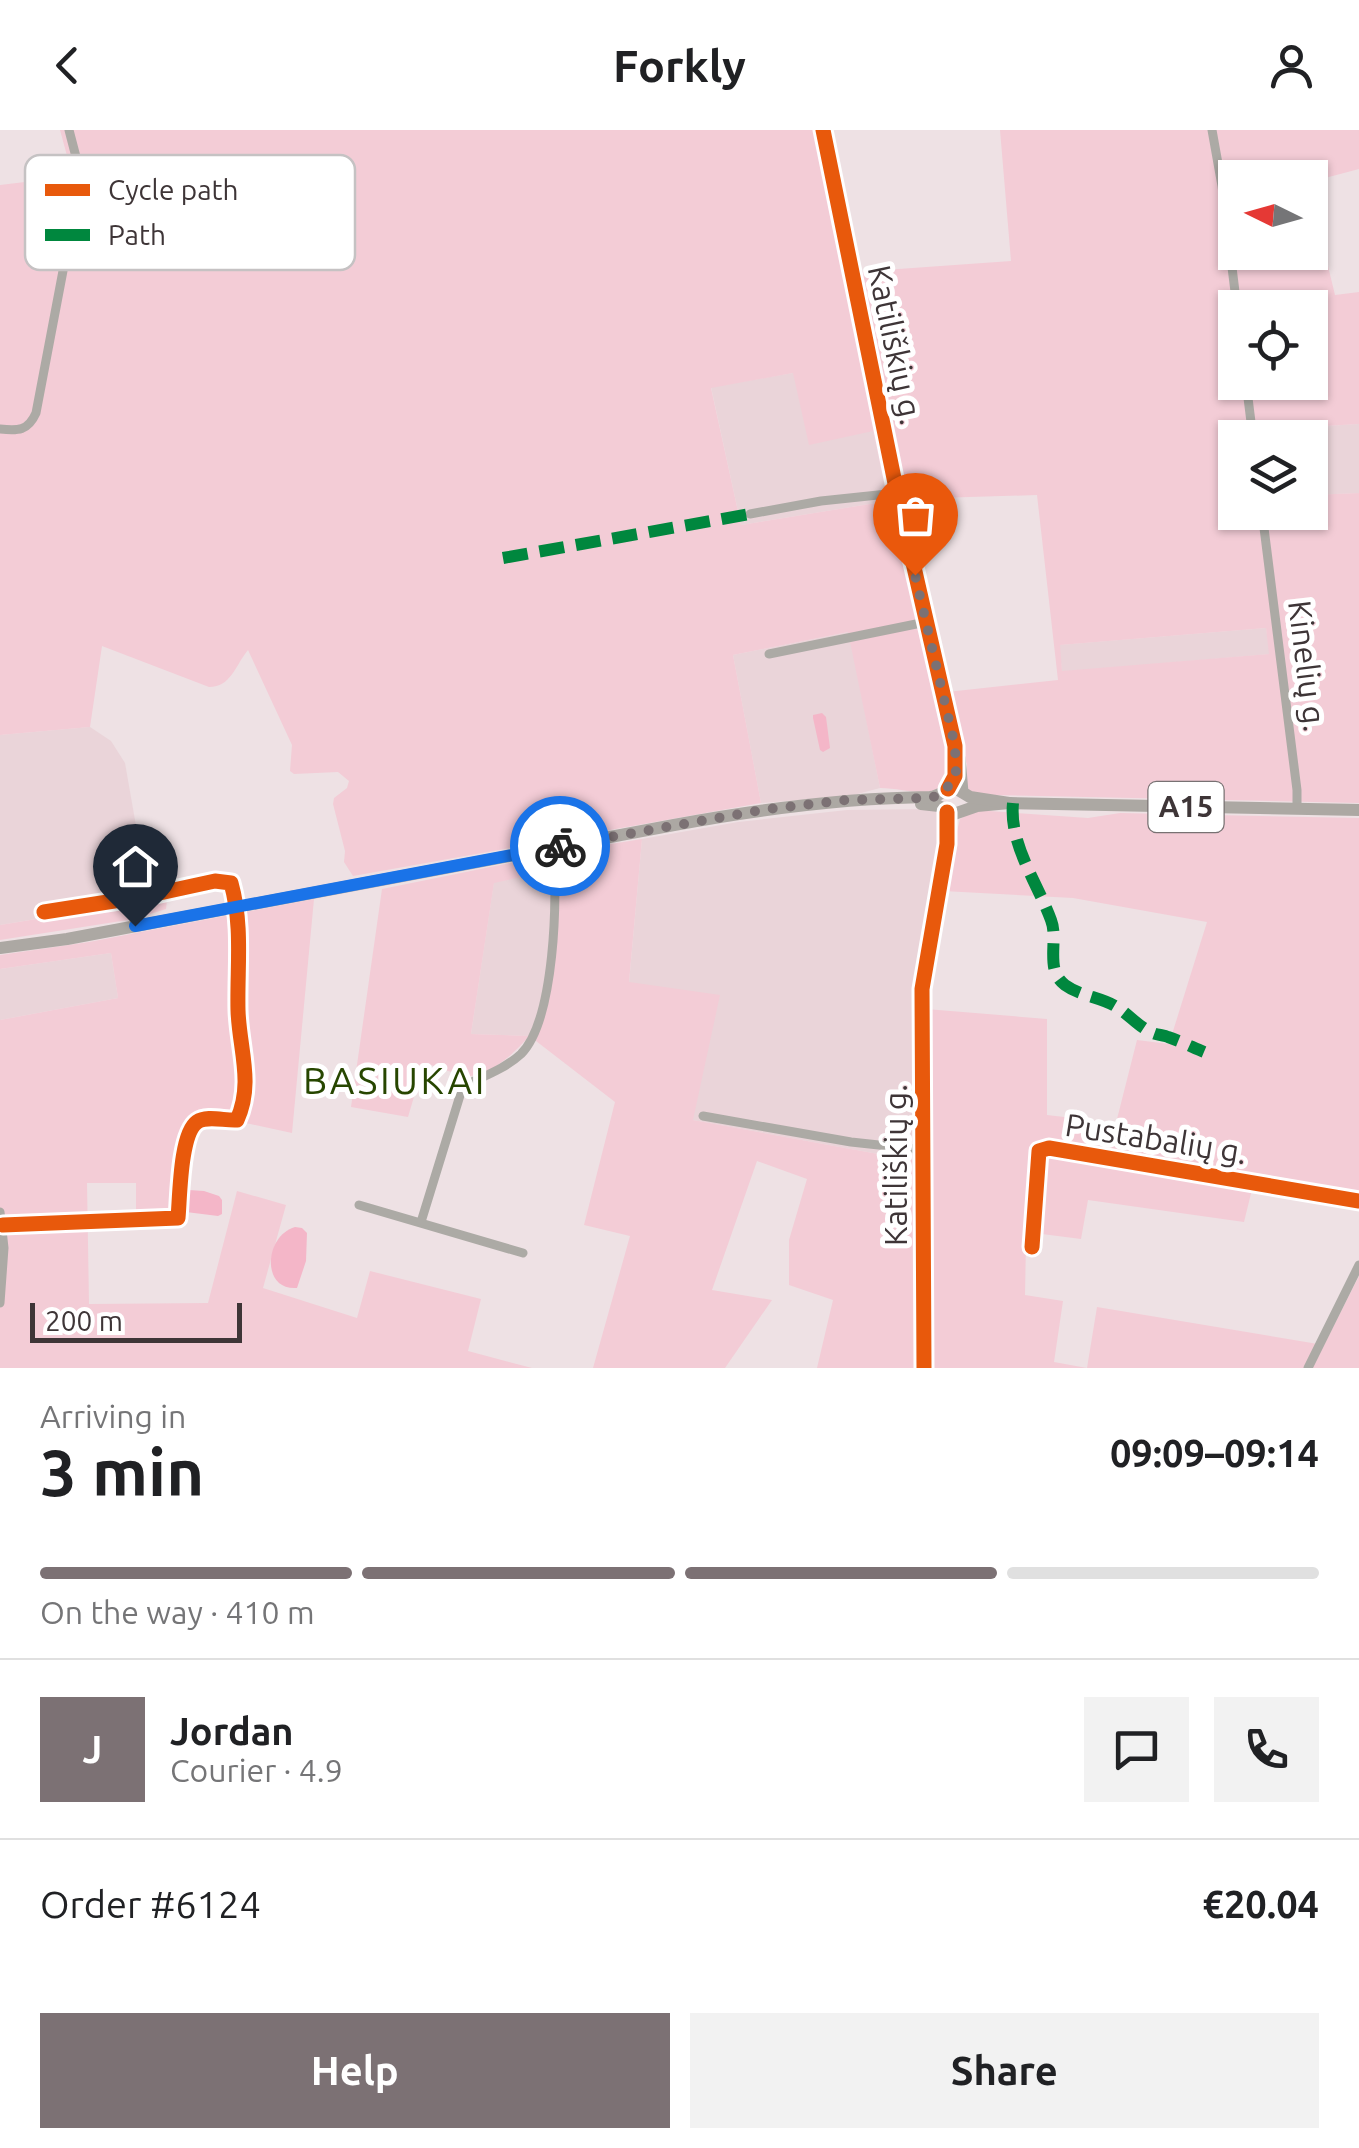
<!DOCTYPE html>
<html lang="en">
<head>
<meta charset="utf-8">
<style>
	body { margin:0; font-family:Ubuntu,sans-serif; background:#f2f2f2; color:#202124; height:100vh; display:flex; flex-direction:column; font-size:38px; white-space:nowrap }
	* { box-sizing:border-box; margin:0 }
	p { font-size:32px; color:#757577 }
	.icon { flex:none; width:55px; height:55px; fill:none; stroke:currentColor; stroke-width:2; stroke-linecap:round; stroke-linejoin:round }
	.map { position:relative; height:1238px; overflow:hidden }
	.details { display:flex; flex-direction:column; background:#fff; flex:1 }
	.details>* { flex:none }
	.needle { width:65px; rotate:275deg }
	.buttons { position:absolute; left:1218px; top:30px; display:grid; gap:20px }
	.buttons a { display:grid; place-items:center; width:110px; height:110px; border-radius:0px; background:#fff; box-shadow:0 2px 8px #0004; font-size:50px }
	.scale { position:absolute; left:30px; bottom:25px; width:212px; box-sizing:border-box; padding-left:10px; border:5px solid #3e3537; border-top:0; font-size:28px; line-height:35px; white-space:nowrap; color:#3e3537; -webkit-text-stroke:8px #fff; paint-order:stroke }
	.pin { position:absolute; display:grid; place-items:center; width:85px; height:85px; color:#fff; margin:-102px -42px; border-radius:50% 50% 50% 0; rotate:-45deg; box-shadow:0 0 10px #0007 }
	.pin .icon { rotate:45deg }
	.courier { position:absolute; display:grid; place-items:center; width:100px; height:100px; margin:-50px; border:8px solid #1a73e8; border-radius:50%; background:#fff; color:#222; box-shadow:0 2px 12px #0007 }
	.headline em { font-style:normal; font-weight:700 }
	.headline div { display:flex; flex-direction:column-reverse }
	.headline { display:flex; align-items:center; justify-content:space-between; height:170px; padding:0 40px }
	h1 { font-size:65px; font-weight:700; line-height:75px }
	.bar { display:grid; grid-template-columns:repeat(4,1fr); gap:15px 10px; align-content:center; height:120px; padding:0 40px }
	.bar i { height:12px; border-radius:8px; background:#e0e0e0 }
	.bar .selected { background:#7c7174 }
	.bar p { grid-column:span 4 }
	.line { display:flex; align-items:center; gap:25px; padding:0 40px; border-top:2px solid #e0e0e0 }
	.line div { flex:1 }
	.round { display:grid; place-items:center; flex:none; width:105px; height:105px; border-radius:0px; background:#f2f2f2 }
	.primary-button { display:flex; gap:20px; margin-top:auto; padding:20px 40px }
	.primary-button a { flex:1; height:115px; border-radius:0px; background:#7c7174; color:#fff; font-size:40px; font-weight:700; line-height:115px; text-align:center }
	.primary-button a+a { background:#f2f2f2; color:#202124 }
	header { display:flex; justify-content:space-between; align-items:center; height:130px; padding:0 40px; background:#fff; font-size:45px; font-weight:700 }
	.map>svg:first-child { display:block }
	.built { fill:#ead4d9 }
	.green { fill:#f3ccd6; fill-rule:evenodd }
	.water { fill:#f4b6c8 }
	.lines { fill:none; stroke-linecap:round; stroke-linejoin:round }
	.minor { stroke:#acaaa5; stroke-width:9 }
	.highway { stroke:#aca8a3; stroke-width:12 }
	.quiet { stroke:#00873e; stroke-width:12; stroke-dasharray:25 12; stroke-linecap:butt }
	.cycleway-casing { stroke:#fff; stroke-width:21 }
	.cycleway { stroke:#e8590c; stroke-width:15 }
	.done { stroke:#7c7174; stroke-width:10; stroke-dasharray:0 18 }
	.route { stroke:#1a73e8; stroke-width:12 }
	.labels { text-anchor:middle; stroke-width:10; stroke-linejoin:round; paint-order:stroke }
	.shield { fill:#fff; stroke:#787273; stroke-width:2.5 }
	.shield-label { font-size:30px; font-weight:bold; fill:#3e3537 }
	.street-label { font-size:32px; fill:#3e3537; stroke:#fff }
	.quarter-label { font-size:38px; letter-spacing:2.5px; fill:#274600; stroke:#fff }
	.key { fill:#fff; stroke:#c5c2c3; stroke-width:2.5 }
	.key-label { font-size:28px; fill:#3e3537 }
</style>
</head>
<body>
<header><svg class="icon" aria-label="back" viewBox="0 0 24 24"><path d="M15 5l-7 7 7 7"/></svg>Forkly<svg class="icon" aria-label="person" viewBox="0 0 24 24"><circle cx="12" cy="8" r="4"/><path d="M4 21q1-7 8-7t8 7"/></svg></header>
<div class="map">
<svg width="1359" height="1238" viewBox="0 0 1359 1238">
	<rect width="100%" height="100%" fill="#eee1e4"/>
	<g class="built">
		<polygon points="793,243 873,301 888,371 741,395 711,257"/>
		<polygon points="1359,294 1359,363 1310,365 1310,308 1259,307 1258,300"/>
		<polygon points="1266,498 1270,524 1062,542 1059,515"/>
		<polygon points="849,502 880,658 850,666 761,673 733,525"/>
		<polygon points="90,597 111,611 125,633 149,770 0,795 0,605"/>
		<polygon points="930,679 944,684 944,712 923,829 922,1032 693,990 629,853 642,709 738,692 847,680"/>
		<polygon points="552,740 551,849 536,911 529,906 471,904 494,752"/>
		<polygon points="111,823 118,868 0,890 0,839"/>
	</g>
	<g class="green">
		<path d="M60,0H819L867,237L952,628C954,679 912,658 880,658L848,502L733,525L761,673L353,746L344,732L345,721L333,674L334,668L347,658L349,651L338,642L294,644L290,641L292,615L248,520C235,536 231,557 209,557L102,516L90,597L0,605V55L58,48L65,44L69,33ZM793,243L809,315L873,301L888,371L741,395L711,258Z"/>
		<path d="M1000,0H1359V39L1310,52V48H1235V122L1296,123L1299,138L1328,136L1335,165L1359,162V294L1258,300L1259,307L1235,308V382H1310V365L1359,363V673L993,665L976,664L969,660L966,652L967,635L947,562L1058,550L1037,365L905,369L856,142L1011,131ZM1235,178H1310V252H1235ZM1266,498L1269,524L1062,541L1060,515Z"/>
		<polygon points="975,680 1088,688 1120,683 1359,688 1359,1062 1256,1043 1244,1092 1088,1070 1081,1109 1042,1104 1026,1112 1025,1165 1063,1171 1054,1232 1087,1238 1097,1177 1324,1215 1359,1146 1359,1238 929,1238 926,879 1047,889 1047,985 1116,993 1137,910 1169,914 1207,792 1073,768 943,761 960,689"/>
		<polygon points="642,709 629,852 720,865 693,990 922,1032 921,1238 817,1238 833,1170 789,1155 789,1110 807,1049 757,1031 712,1160 772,1170 725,1238 593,1238 630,1106 584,1095 615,972 536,911 551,849 558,777 560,727 567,721"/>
		<path d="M535,728L546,730L552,740L494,753L471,904L529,906C518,920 490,946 470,946C459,946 436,936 424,933L408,987L351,977L382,759Z"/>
		<polygon points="164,768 167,770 166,779 134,789 0,810 0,795"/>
		<path d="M314,769L292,1003L205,984C176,994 174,1058 170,1085L136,1086V1053H87L89,1174L208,1173L237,1061L286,1075L263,1158L357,1188L370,1141L481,1169L468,1221L532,1238H0V890L118,868L111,823L0,839V825L89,812Z"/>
	</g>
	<g class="water">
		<polygon points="822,583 826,587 830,618 823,622 820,620 813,588 813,585"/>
		<polygon points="189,1060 204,1061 219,1066 222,1070 222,1084 218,1086 186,1082 185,1062"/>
		<path d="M295,1097L302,1098L307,1103L306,1131L297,1158C261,1161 264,1106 295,1097Z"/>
	</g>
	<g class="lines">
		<g class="minor">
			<polyline points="823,0 897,363 955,616 955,646 948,659"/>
			<polyline points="1212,0 1222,56 1237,178"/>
			<polyline points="1246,252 1253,308"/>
			<path d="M0,299C18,301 28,301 36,283L81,46L69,0"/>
			<polyline points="1262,382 1297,660 1297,679"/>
			<polyline points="750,384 821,371 897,363"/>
			<polyline points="769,524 926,492"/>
			<polyline points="961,628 964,662"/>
			<polyline points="703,986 851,1012 925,1020"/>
			<polyline points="359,1075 523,1123"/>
			<polyline points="0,1082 4,1118 0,1173"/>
			<path d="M421,1092L462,959L466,955C484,946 506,938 521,924C555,890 558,765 553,718"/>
			<path d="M3,1095L178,1088C180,1067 180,1004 197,992C207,985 225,991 237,990C254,953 239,918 238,880C237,837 243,796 231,753L215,751L146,766L44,782"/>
			<polyline points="1032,1117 1039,1021 1049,1018 1359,1071"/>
			<polyline points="924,1238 922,859 947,714 947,682"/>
			<polyline points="1308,1238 1359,1135"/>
		</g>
		<g class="highway">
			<polyline points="921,674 939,676 954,684 977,676 1009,673 1359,680"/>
			<path d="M0,818L67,809L674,695C760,679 844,668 930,667C940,666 946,659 955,658L970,667L1009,673"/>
		</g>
		<g class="quiet">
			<polyline points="503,428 750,384"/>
			<path d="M1013,673C1009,714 1037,752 1051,790C1059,811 1044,839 1065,855C1080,866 1100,867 1115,876C1129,884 1138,897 1153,903C1157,905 1164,905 1168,907C1180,911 1192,917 1204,922"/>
		</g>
		<g class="cycleway-casing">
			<g id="cycleway">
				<polyline points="823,0 897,363 955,616 955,646 948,659"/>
				<path d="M3,1095L178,1088C180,1067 180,1004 197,992C207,985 225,991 237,990C254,953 239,918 238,880C237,837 243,796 231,753L215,751L146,766L44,782"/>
				<polyline points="1032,1117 1039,1021 1049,1018 1359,1071"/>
				<polyline points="924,1238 922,859 947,714 947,682"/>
			</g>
		</g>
		<use href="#cycleway" class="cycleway"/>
	</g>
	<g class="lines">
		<polyline class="done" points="560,716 768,679 847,670 930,668 942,664 956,646 955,616 915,445"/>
		<polyline class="route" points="135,796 560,716"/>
	</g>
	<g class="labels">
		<rect class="shield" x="1148.5" y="652" width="75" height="50" rx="8"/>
		<g class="shield-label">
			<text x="1186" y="687">A15</text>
		</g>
		<g class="street-label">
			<text transform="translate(895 215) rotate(78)" y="11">Katiliškių g.</text>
			<text transform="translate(1307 536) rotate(83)" y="11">Kinelių g.</text>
			<text transform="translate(1156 1009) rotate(9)" y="11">Pustabalių g.</text>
			<text transform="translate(896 1035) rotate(-90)" y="11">Katiliškių g.</text>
		</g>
		<g class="quarter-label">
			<text x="395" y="964">BASIUKAI</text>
		</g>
	</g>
	<rect x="25" y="25" width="330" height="115" rx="15" class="key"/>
	<rect x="45" y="54" width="45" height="12" fill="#e8590c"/>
	<rect x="45" y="99" width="45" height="12" fill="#00873e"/>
	<g class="key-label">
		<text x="108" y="70">Cycle path</text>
		<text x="108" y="115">Path</text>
	</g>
</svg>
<div class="buttons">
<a><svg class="needle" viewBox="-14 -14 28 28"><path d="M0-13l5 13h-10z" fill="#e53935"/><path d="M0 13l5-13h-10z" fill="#757577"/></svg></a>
<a><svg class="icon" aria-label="locate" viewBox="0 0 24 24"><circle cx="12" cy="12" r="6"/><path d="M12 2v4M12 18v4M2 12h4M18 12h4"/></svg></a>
<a><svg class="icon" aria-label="layers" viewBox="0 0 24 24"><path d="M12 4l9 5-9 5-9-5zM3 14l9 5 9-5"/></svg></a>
</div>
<div class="scale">200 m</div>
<div class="pin" style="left:915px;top:445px;background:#ea580c"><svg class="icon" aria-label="bag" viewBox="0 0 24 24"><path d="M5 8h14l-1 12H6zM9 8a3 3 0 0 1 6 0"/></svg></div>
<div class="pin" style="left:135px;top:796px;background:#1f2937"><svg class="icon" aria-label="home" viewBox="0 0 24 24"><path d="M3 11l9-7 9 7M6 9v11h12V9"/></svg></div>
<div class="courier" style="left:560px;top:716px"><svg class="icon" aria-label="bike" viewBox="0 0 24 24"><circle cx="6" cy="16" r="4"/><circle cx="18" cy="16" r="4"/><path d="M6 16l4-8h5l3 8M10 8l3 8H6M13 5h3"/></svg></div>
</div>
<section class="details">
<div class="headline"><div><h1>3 min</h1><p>Arriving in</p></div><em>09:09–09:14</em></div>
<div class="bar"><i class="selected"></i><i class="selected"></i><i class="selected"></i><i></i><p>On the way · 410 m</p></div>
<div class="line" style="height:180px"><b class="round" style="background:#7c7174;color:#fff">J</b><div><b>Jordan</b><p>Courier · 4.9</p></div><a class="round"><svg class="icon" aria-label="chat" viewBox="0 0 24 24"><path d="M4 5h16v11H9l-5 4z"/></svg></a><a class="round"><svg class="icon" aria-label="phone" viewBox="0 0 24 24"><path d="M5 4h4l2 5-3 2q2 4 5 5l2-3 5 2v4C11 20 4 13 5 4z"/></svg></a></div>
<div class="line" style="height:130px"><div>Order #6124</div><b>€20.04</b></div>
<div class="primary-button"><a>Help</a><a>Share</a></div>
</section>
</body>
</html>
